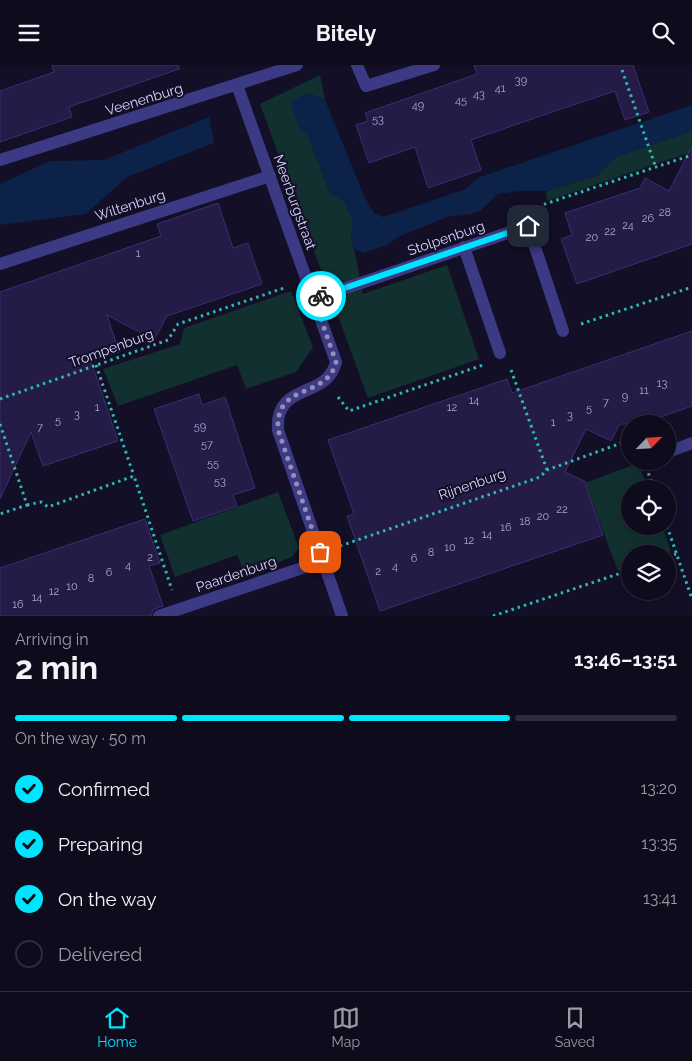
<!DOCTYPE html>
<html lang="en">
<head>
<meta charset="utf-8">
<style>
	body { margin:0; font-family:Raleway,sans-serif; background:#171425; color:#f1f3f6; height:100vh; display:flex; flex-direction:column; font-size:19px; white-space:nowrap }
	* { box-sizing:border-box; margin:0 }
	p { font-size:16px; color:#9b9ba3 }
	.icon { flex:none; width:28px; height:28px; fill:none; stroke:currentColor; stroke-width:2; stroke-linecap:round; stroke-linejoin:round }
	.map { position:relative; height:551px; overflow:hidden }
	.side { display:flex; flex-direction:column; background:#0e0b1c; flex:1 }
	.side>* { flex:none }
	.needle { width:32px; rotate:65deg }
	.fabs { position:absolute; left:621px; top:350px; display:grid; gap:10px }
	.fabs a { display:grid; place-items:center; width:55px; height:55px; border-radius:50%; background:#0e0b1c; box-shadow:0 2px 12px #0003,0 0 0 1px #2e2b3b; font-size:25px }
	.pin { position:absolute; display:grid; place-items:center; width:42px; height:42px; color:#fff; margin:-21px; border-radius:10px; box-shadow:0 2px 8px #0006 }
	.courier { position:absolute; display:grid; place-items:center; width:50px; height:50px; margin:-25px; border:4px solid #00e5ff; border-radius:50%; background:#fff; color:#222; box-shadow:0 1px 6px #0007 }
	.headline em { font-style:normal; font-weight:700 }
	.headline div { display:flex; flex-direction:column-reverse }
	.headline { display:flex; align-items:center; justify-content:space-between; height:85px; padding:0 15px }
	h1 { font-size:32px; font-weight:700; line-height:38px }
	.bar { display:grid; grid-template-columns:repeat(4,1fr); gap:8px 5px; align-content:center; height:60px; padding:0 15px }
	.bar i { height:6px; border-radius:4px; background:#2e2b3b }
	.bar .current { background:#00e5ff }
	.bar p { grid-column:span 4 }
	ol { padding:0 15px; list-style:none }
	li { display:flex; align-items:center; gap:15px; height:55px }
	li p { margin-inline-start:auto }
	li .icon { padding:5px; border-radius:50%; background:#00e5ff; color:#111; stroke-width:4 }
	li:last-child { color:#9b9ba3 }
	li i { width:28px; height:28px; border:2px solid #2e2b3b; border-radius:50% }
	header { display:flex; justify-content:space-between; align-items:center; height:65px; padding:0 15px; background:#0e0b1c; font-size:22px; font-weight:700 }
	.dock { display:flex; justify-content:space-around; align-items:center; height:70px; border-top:1px solid #2e2b3b; background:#0e0b1c; font-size:14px; color:#9b9ba3 }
	.dock a { display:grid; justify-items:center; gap:2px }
	.dock .current { color:#00e5ff }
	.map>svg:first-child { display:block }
	.green { fill:#12302f }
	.water { fill:#0c2248 }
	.building { fill:#241b47; stroke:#3b2d73 }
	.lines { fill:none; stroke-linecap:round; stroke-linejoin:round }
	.path { stroke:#2fb8b0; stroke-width:3; stroke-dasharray:2.5 4; stroke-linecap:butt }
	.minor { stroke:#3d3a85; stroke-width:12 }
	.done { stroke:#948fb3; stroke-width:5; stroke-dasharray:0 9 }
	.route { stroke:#00e5ff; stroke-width:6 }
	.labels { text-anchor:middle; stroke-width:4; stroke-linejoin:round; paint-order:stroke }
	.number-label { font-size:11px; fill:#aca6d1 }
	.street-label { font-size:14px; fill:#d9d4ff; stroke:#130f26 }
</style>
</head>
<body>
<header><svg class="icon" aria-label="menu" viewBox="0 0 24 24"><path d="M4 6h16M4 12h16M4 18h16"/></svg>Bitely<svg class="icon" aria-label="search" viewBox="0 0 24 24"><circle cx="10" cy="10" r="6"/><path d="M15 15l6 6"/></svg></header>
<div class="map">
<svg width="692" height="551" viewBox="0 0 692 551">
	<rect width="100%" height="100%" fill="#130f26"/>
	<g class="green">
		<polygon points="320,10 325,35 308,28 308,71 330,128 345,137 354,158 351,168 363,229 447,200 479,294 368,333 260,39"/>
		<polygon points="692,66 692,87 547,136 546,126 596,111 616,92"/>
		<polygon points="291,226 313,282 296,307 246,324 237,300 118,341 103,304 180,279 184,263"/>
		<polygon points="638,398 648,424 630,424 630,461 662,461 671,486 664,489 630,489 630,501 618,506 585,418"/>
		<polygon points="278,427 299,483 292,492 245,510 237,490 175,512 160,470"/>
	</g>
	<g class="water">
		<polygon points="308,28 325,35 364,131 374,148 383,152 466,124 477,113 692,40 692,66 616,92 596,111 546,126 519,126 498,129 481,145 471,149 447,152 398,172 387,180 363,188 353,183 351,168 354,158 345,137 330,128 308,71 299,64 290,37"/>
		<polygon points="209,52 214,78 127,112 86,149 0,160 0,119 50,96 104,95"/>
	</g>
	<g class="building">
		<polygon points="52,0 179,0 179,4 69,42 72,52 0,77 0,26 54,7"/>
		<polygon points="474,0 633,0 649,47 625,55 615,26 561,44 471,75 481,105 428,123 415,82 369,98 356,60 368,56 365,48 477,9"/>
		<polygon points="692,81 692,179 577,219 561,174 572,170 565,148 640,123 645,113 669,126"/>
		<polygon points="218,138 233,183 248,178 262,219 167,251 154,275 107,250 119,287 91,296 118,376 43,401 31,367 0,434 0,227 161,171 157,159"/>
		<polygon points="692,266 692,341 652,355 650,359 620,359 611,376 586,364 565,407 586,417 586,422 603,470 380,546 347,451 354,449 328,375 507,314 512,328"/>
		<polygon points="199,329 202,340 225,332 255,423 233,430 237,441 193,456 154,344"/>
		<polygon points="145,454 160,498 149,501 163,541 153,545 151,551 0,551 0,503"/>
	</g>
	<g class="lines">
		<g class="path">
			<polyline points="622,5 656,103"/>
			<polyline points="540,144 542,140 692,90"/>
			<polyline points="581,259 692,222"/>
			<polyline points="96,300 134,411"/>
			<polyline points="511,305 547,405"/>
			<polyline points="338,332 349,346 483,300"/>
			<polyline points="0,334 168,275 178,259 287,222"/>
			<polyline points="0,359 27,440 0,449"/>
			<polyline points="644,396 654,424"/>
			<polyline points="27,440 41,437 48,442 134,411 172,525"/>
			<polyline points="667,461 692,534"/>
			<polyline points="340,481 540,412 547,405 630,375"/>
			<polyline points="668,492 676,489"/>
			<polyline points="493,551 630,505"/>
		</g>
		<g class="minor">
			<polyline points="357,0 366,21 434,0"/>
			<path d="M237,20L336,297C327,335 275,316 278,365L342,551"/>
			<polyline points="0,95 297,0"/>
			<polyline points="464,182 500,288"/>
			<polyline points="0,199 270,111"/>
			<polyline points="314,234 528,161 563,266"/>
			<polyline points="668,387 692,378"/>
			<polyline points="159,551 323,496"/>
		</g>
	</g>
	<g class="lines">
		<path class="done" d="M320,487L278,365C275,316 327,335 336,297L314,234L321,231"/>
		<polyline class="route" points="321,231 528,161"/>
	</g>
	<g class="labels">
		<g class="number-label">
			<text x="521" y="19">39</text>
			<text x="500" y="27">41</text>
			<text x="479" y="33">43</text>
			<text x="461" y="39">45</text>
			<text x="418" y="44">49</text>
			<text x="378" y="58">53</text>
			<text x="665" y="151">28</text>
			<text x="648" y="157">26</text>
			<text x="628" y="164">24</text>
			<text x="610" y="170">22</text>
			<text x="592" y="176">20</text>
			<text x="138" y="192">1</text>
			<text x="662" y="322">13</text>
			<text x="644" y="329">11</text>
			<text x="625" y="335">9</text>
			<text x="474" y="339">14</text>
			<text x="606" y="341">7</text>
			<text x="97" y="346">1</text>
			<text x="452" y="346">12</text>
			<text x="589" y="347">5</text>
			<text x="77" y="353">3</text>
			<text x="570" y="354">3</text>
			<text x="58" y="359">5</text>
			<text x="553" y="361">1</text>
			<text x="200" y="365">59</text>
			<text x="40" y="366">7</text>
			<text x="207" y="383">57</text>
			<text x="213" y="402">55</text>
			<text x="220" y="420">53</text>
			<text x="562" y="448">22</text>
			<text x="543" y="455">20</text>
			<text x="525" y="460">18</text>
			<text x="506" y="466">16</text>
			<text x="487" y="473">14</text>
			<text x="469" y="479">12</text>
			<text x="450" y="486">10</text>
			<text x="431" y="491">8</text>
			<text x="150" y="496">2</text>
			<text x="414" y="497">6</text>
			<text x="128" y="504">4</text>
			<text x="395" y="505">4</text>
			<text x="378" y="510">2</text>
			<text x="109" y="511">6</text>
			<text x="91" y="517">8</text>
			<text x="72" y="525">10</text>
			<text x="54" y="530">12</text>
			<text x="37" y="536">14</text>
			<text x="18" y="543">16</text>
		</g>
		<g class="street-label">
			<text transform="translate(144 34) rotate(-17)" y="5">Veenenburg</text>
			<text transform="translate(295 137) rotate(70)" y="5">Meerburgstraat</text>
			<text transform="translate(130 140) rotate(-18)" y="5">Wiltenburg</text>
			<text transform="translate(446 173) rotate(-19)" y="5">Stolpenburg</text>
			<text transform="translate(111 283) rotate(-20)" y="5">Trompenburg</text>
			<text transform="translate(472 419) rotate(-19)" y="5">Rijnenburg</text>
			<text transform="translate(236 509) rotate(-19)" y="5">Paardenburg</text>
		</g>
	</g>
</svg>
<div class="fabs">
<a><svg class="needle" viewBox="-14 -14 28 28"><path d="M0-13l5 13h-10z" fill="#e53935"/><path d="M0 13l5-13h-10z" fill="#9b9ba3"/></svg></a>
<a><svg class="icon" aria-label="locate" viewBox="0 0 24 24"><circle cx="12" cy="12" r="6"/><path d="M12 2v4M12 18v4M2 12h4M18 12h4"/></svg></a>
<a><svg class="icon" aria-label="layers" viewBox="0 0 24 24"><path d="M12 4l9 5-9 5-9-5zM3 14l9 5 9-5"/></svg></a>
</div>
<div class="pin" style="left:320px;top:487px;background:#ea580c"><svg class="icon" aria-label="bag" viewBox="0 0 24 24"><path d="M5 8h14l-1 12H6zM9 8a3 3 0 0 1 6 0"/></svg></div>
<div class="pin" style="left:528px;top:161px;background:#1f2937"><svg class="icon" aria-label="home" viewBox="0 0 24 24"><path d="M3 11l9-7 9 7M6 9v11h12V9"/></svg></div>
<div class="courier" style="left:321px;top:231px"><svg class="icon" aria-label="bike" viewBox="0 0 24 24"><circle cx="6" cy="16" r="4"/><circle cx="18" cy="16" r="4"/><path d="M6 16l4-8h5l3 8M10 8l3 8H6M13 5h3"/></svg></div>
</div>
<section class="side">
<div class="headline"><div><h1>2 min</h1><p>Arriving in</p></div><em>13:46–13:51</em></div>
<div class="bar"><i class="current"></i><i class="current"></i><i class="current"></i><i></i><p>On the way · 50 m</p></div>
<ol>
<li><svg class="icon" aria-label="check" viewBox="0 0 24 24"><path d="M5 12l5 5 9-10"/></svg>Confirmed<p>13:20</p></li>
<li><svg class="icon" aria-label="check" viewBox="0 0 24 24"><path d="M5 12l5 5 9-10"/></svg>Preparing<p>13:35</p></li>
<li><svg class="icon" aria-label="check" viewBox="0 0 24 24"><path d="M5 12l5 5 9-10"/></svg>On the way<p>13:41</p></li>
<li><i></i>Delivered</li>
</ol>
</section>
<nav class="dock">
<a class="current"><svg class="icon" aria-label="home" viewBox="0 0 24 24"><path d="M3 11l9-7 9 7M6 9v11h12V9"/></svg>Home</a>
<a><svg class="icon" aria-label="map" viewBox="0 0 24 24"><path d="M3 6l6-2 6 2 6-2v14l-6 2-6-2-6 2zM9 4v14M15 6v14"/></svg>Map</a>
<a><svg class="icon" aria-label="saved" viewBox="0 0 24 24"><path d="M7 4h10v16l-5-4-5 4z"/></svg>Saved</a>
</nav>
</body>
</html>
